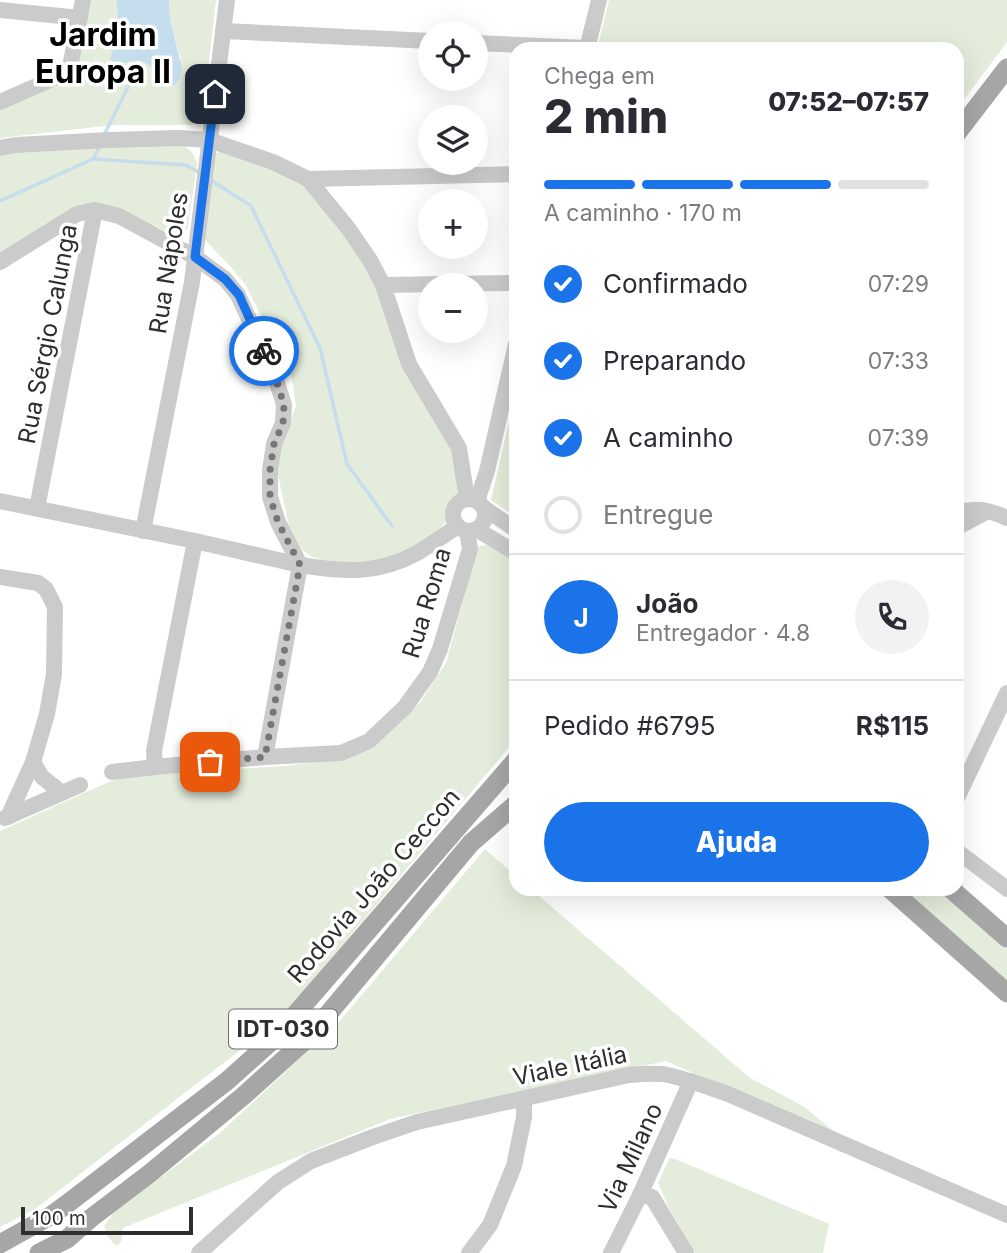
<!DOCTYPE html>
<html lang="pt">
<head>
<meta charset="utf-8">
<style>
	body { margin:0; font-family:Inter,sans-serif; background:#f2f2f3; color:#2b2b33; height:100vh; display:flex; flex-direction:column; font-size:26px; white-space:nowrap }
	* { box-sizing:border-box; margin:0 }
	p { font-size:23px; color:#7c7c81 }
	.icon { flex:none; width:38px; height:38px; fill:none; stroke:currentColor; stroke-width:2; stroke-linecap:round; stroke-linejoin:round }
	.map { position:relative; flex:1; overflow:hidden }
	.details { position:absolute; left:509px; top:42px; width:455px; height:854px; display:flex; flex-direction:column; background:#fff; border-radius:21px; box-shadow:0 7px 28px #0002 }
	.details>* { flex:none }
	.fabs { position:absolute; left:418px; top:21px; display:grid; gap:14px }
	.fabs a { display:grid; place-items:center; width:70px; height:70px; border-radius:50%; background:#fff; box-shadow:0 7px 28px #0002; font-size:35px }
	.scale { position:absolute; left:21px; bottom:18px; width:172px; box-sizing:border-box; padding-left:7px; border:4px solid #2e2e2e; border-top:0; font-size:19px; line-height:24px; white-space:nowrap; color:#2e2e2e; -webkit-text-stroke:5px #fff; paint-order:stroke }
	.pin { position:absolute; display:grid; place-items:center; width:60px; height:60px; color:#fff; margin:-30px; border-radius:14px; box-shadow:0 4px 10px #0006 }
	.courier { position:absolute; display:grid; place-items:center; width:70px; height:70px; margin:-35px; border:5px solid #1a73e8; border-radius:50%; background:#fff; color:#222; box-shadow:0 2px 9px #0007 }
	.overview em { font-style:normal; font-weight:800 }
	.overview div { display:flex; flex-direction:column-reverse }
	.overview { display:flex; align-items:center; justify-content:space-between; height:119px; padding:0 35px }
	h1 { font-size:46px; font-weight:800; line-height:52px }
	.bar { display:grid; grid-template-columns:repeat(4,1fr); gap:10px 7px; align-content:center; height:84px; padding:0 35px }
	.bar i { height:9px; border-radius:5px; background:#e1e1e2 }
	.bar .on { background:#1a73e8 }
	.bar p { grid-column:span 4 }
	.line { display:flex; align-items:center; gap:18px; padding:0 35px; border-top:2px solid #e1e1e2 }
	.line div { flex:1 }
	.round { display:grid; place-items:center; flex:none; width:74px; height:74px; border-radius:37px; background:#f2f2f3 }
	ol { padding:0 35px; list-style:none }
	li { display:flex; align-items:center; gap:21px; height:77px }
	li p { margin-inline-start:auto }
	li .icon { padding:7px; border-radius:50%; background:#1a73e8; color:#fff; stroke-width:4 }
	li:last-child { color:#7c7c81 }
	li i { width:38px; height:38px; border:4px solid #e1e1e2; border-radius:50% }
	.button { display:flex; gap:14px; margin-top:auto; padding:14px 35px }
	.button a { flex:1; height:80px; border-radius:42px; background:#1a73e8; color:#fff; font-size:28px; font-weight:800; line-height:80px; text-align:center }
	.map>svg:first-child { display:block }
	.green { fill:#e4ecdb }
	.water { fill:#c6dded }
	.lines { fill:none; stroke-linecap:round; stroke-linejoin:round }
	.stream { stroke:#c6dded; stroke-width:3.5 }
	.minor { stroke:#cbcbcb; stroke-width:16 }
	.major { stroke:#a6a6a6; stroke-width:19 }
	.done { stroke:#777; stroke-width:7; stroke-dasharray:0 12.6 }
	.route { stroke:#1a73e8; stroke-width:9 }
	.labels { text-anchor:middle; stroke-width:7; stroke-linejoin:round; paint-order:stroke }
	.shield { fill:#fff; stroke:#6d6d6d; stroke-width:2 }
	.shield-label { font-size:23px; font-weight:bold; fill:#2e2e2e }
	.street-label { font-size:24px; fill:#2e2e2e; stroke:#fff }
	.district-label { font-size:32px; font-weight:bold; fill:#000; stroke:#fff }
</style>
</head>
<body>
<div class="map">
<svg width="1007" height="1253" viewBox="0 0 1007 1253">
	<rect width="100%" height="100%" fill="#fff"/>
	<g class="green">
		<path d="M89,0H116L119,24L112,50L124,64C136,59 145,60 154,70L181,60L170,18L169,0H216L203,116L192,125H113L0,138V109L60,83Z"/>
		<polygon points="609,0 1007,0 1007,42 957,109 957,49 597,49"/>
		<path d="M178,144C189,148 194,152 197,163L188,227L184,234L174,235L121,210L96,203L0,254V154Z"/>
		<polygon points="223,149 271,167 301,183 343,231 365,263 454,451 460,496 453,515 437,531 415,546 395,556 376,561 354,564 333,562 312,557 302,550 290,531 277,470 281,446 296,406 292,379 246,285 229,265 205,240 216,154"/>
		<polygon points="516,390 516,517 491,500"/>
		<polygon points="493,545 516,560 516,739 279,1020 35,1209 0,1227 0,831 111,781 148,774 284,766 342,759 374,747 421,701 446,663 478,546"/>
		<polygon points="485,849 516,876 516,889 531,889 750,1078 803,1106 842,1138 666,1061 390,1119 123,1228 121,1242 116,1246 108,1237 104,1226 115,1211 220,1133 339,1022"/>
		<polygon points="902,889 939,889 1007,949 1007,981"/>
		<polygon points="670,1157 829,1224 823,1253 695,1253 669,1208 658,1183"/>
	</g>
	<path class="water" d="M116,0H169L170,18L182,68L180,78L175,85H166C156,76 150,58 134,61C127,62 123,64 116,65L110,59L119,25Z"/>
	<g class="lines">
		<g class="stream">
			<polyline points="104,135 132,79 134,58"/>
			<polyline points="93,159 186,165 200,173"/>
			<polyline points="209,179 251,206 320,348 347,464 392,526"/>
			<polyline points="0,201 93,159 100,145"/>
		</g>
		<g class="minor">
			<polyline points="0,10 80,18"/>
			<polyline points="223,31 430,41"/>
			<polyline points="476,43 587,48"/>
			<polyline points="587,49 599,0"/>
			<polyline points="0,102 66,73 70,67 83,0"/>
			<polyline points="0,148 16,145 110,140 178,138 209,140 273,162 308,179 348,228 370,260 383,285 409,364 459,448 467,499"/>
			<polyline points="308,179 516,174"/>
			<path d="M0,262L77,214L95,210L119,216L195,257L225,279L238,295L275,376L284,405L283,423L274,444L270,470V497L278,522L300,565C344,572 377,575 417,553C431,545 444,535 458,526"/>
			<polyline points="383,285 516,283"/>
			<circle cx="469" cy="515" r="16"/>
			<polyline points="0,501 195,541 300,565 265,757"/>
			<polyline points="477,501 487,471 516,344"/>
			<polyline points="37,508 95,210"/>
			<polyline points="484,508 516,530"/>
			<path d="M957,513C975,507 990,510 1007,518"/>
			<polyline points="958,527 986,512"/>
			<polyline points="476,529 516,553"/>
			<polyline points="143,531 192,282 227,0"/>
			<polyline points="0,577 38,583 46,589 55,607 54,674 47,714 33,762 8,817"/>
			<polyline points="33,762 42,777 62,793"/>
			<polyline points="155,767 154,751 195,541"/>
			<polyline points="112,772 155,767 265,757 341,753 369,741 405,707 430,672 440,649 470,549 467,531"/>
			<polyline points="957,798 1007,693"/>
			<polyline points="5,818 80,785"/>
			<polyline points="957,851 1007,889"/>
			<polyline points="640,1195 652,1197 686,1253"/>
			<path d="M199,1253L278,1182L311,1161L373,1137L417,1122L629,1075C640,1074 652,1073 663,1074C685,1078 707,1087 728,1094L1007,1215"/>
			<polyline points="469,1253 490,1225 514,1166 524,1117 524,1099"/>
			<polyline points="611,1253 640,1195 691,1081"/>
		</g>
		<g class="major">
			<polyline points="957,133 1007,68"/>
			<polyline points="890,889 1007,993"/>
			<polyline points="951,889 1007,938"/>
			<polyline points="0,1244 52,1215 71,1201 227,1081 274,1039 516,760"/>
			<polyline points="39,1253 67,1239 91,1218 149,1174 242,1097 308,1038 471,843 516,804"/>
		</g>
	</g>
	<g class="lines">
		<polyline class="done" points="210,762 265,757 300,565 278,522 270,497 270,470 274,444 283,423 284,405 275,376 264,351"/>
		<polyline class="route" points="215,94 195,257 225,279 239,295 264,351"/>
	</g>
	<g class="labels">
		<rect class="shield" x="229" y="1009.5" width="108" height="39" rx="5"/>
		<g class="shield-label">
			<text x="283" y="1037">IDT-030</text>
		</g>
		<g class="street-label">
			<text transform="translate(169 263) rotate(-81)" y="8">Rua Nápoles</text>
			<text transform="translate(48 334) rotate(-79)" y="8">Rua Sérgio Calunga</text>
			<text transform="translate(427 603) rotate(-73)" y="8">Rua Roma</text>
			<text transform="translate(374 886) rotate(-49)" y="8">Rodovia João Ceccon</text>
			<text transform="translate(570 1066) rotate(-12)" y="8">Viale Itália</text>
			<text transform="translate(631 1158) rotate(-65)" y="8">Via Milano</text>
		</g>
		<g class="district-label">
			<text x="103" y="46">Jardim<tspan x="103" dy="37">Europa II</tspan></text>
		</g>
	</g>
</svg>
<div class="fabs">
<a><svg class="icon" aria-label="locate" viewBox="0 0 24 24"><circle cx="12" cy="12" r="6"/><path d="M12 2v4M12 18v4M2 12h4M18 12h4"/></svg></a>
<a><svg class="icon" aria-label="layers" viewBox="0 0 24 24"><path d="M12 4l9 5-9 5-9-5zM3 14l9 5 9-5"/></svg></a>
<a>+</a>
<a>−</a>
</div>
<div class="scale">100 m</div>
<div class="pin" style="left:210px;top:762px;background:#ea580c"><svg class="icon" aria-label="bag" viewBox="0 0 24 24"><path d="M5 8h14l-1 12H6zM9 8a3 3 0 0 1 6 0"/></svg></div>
<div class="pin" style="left:215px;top:94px;background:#1f2937"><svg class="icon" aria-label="home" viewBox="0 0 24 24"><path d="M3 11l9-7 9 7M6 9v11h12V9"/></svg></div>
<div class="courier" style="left:264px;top:351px"><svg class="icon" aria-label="bike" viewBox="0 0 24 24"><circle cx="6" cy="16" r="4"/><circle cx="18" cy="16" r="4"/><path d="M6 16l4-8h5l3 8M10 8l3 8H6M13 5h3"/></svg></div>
<section class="details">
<div class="overview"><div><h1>2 min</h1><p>Chega em</p></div><em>07:52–07:57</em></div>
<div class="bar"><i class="on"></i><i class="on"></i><i class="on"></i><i></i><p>A caminho · 170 m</p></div>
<ol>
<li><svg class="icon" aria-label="check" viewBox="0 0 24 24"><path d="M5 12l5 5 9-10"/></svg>Confirmado<p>07:29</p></li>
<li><svg class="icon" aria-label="check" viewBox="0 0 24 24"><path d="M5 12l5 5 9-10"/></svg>Preparando<p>07:33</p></li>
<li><svg class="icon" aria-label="check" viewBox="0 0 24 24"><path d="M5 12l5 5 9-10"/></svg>A caminho<p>07:39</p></li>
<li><i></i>Entregue</li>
</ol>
<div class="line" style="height:126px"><b class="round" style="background:#1a73e8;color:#fff">J</b><div><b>João</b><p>Entregador · 4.8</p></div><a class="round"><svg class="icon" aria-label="phone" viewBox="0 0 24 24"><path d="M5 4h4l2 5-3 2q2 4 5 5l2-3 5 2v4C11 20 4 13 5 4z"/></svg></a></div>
<div class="line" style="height:91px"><div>Pedido #6795</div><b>R$115</b></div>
<div class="button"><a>Ajuda</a></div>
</section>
</div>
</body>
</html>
